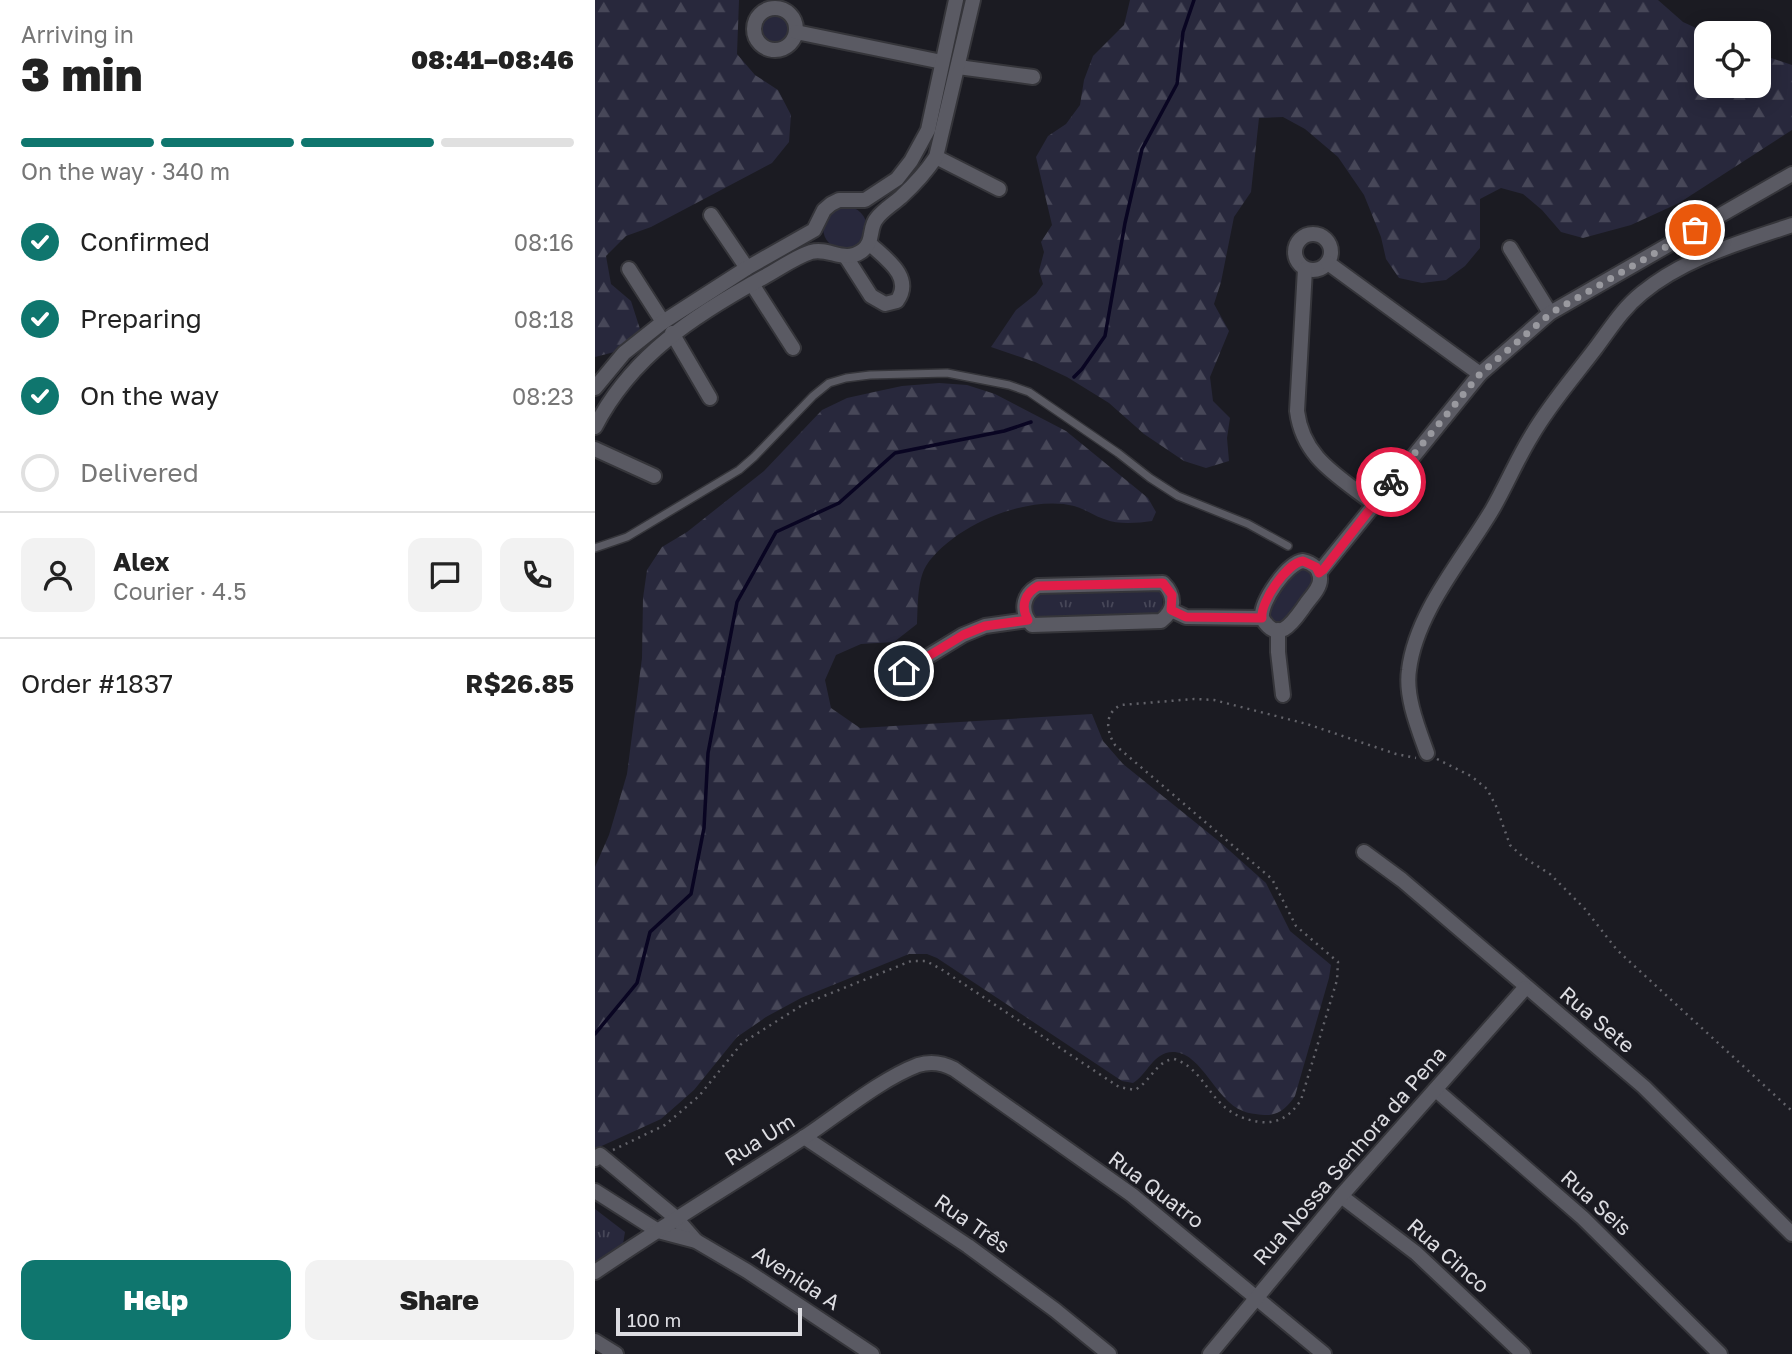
<!DOCTYPE html>
<html lang="en">
<head>
<meta charset="utf-8">
<style>
	body { margin:0; font-family:"Golos Text",sans-serif; background:#f2f2f2; color:#222; height:100vh; display:flex; flex-direction:column; font-size:26px; white-space:nowrap }
	* { box-sizing:border-box; margin:0 }
	p { font-size:23px; color:#767676 }
	.icon { flex:none; width:38px; height:38px; fill:none; stroke:currentColor; stroke-width:2; stroke-linecap:round; stroke-linejoin:round }
	.map { position:relative; flex:1; overflow:hidden }
	.drawer { display:flex; flex-direction:column; background:#fff; width:595px }
	.drawer>* { flex:none }
	.tools { position:absolute; left:1099px; top:21px; display:grid; gap:14px }
	.tools a { display:grid; place-items:center; width:77px; height:77px; border-radius:14px; background:#fff; box-shadow:0 4px 18px #0003; font-size:35px }
	.scale { position:absolute; left:21px; bottom:18px; width:186px; box-sizing:border-box; padding-left:7px; border:4px solid #dddde2; border-top:0; font-size:19px; line-height:24px; white-space:nowrap; color:#dddde2; -webkit-text-stroke:5px #1b1b22; paint-order:stroke }
	.pin { position:absolute; display:grid; place-items:center; width:60px; height:60px; color:#fff; margin:-30px; border:4px solid #fff; border-radius:50%; box-shadow:0 2px 7px #0007 }
	.courier { position:absolute; display:grid; place-items:center; width:70px; height:70px; margin:-35px; border:5px solid #e11d48; border-radius:50%; background:#fff; color:#222; box-shadow:0 2px 9px #0007 }
	.summary em { font-style:normal; font-weight:800 }
	.summary div { display:flex; flex-direction:column-reverse }
	.summary { display:flex; align-items:center; justify-content:space-between; height:119px; padding:0 21px }
	h1 { font-size:46px; font-weight:800; line-height:52px }
	.bar { display:grid; grid-template-columns:repeat(4,1fr); gap:10px 7px; align-content:center; height:84px; padding:0 21px }
	.bar i { height:9px; border-radius:5px; background:#e0e0e0 }
	.bar .on { background:#0f766e }
	.bar p { grid-column:span 4 }
	.line { display:flex; align-items:center; gap:18px; padding:0 21px; border-top:2px solid #e0e0e0 }
	.line div { flex:1 }
	.round { display:grid; place-items:center; flex:none; width:74px; height:74px; border-radius:14px; background:#f2f2f2 }
	ol { padding:0 21px; list-style:none }
	li { display:flex; align-items:center; gap:21px; height:77px }
	li p { margin-inline-start:auto }
	li .icon { padding:7px; border-radius:50%; background:#0f766e; color:#fff; stroke-width:4 }
	li:last-child { color:#767676 }
	li i { width:38px; height:38px; border:4px solid #e0e0e0; border-radius:50% }
	.action { display:flex; gap:14px; margin-top:auto; padding:14px 21px }
	.action a { flex:1; height:80px; border-radius:14px; background:#0f766e; color:#fff; font-size:28px; font-weight:800; line-height:80px; text-align:center }
	.action a+a { background:#f2f2f2; color:#222 }
	main { display:flex; flex:1; min-height:0 }
	.map>svg:first-child { display:block }
	.green { fill:#28283c }
	.forest { fill:url(#forest-firs) }
	.park { fill:url(#park-tufts) }
	.lines { fill:none; stroke-linecap:round; stroke-linejoin:round }
	.stream { stroke:#090522; stroke-width:3.5 }
	.service-casing { stroke:#35353a; stroke-width:10 }
	.minor-casing { stroke:#35353a; stroke-width:18 }
	.path { stroke:#63636a; stroke-width:2.5; stroke-dasharray:2 5; stroke-linecap:butt }
	.service { stroke:#5a5a63; stroke-width:7 }
	.minor { stroke:#5a5a63; stroke-width:14 }
	.done { stroke:#99999f; stroke-width:7; stroke-dasharray:0 12.6 }
	.route { stroke:#e11d48; stroke-width:9 }
	.labels { text-anchor:middle; stroke-width:6; stroke-linejoin:round; paint-order:stroke }
	.street-label { font-size:21px; fill:#dddde2; stroke:#1b1b22 }
</style>
</head>
<body>
<main>
<section class="drawer">
<div class="summary"><div><h1>3 min</h1><p>Arriving in</p></div><em>08:41–08:46</em></div>
<div class="bar"><i class="on"></i><i class="on"></i><i class="on"></i><i></i><p>On the way · 340 m</p></div>
<ol>
<li><svg class="icon" aria-label="check" viewBox="0 0 24 24"><path d="M5 12l5 5 9-10"/></svg>Confirmed<p>08:16</p></li>
<li><svg class="icon" aria-label="check" viewBox="0 0 24 24"><path d="M5 12l5 5 9-10"/></svg>Preparing<p>08:18</p></li>
<li><svg class="icon" aria-label="check" viewBox="0 0 24 24"><path d="M5 12l5 5 9-10"/></svg>On the way<p>08:23</p></li>
<li><i></i>Delivered</li>
</ol>
<div class="line" style="height:126px"><a class="round"><svg class="icon" aria-label="person" viewBox="0 0 24 24"><circle cx="12" cy="8" r="4"/><path d="M4 21q1-7 8-7t8 7"/></svg></a><div><b>Alex</b><p>Courier · 4.5</p></div><a class="round"><svg class="icon" aria-label="chat" viewBox="0 0 24 24"><path d="M4 5h16v11H9l-5 4z"/></svg></a><a class="round"><svg class="icon" aria-label="phone" viewBox="0 0 24 24"><path d="M5 4h4l2 5-3 2q2 4 5 5l2-3 5 2v4C11 20 4 13 5 4z"/></svg></a></div>
<div class="line" style="height:91px"><div>Order #1837</div><b>R$26.85</b></div>
<div class="action"><a>Help</a><a>Share</a></div>
</section>
<div class="map">
<svg width="1197" height="1354" viewBox="0 0 1197 1354">
	<defs>
		<pattern id="forest-firs" width="22" height="20" patternUnits="userSpaceOnUse" patternTransform="scale(1.75)"><rect width="22" height="20" fill="#28283c"/><path d="M5 1l3.5 6h-7zM16 11l3.5 6h-7z" fill="#474758"/></pattern>
		<pattern id="park-tufts" width="24" height="20" patternUnits="userSpaceOnUse" patternTransform="scale(1.75)"><rect width="24" height="20" fill="#28283c"/><path d="M3 7l-1-3M5 7V3M7 7l1-3M15 17l-1-3M17 17v-4M19 17l1-3" fill="none" stroke="#474758"/></pattern>
	</defs>
	<rect width="100%" height="100%" fill="#1b1b22"/>
	<g class="green">
		<circle cx="181" cy="31" r="16"/>
		<circle cx="250" cy="228" r="22"/>
		<path d="M708,568L715,572L717,583L691,620L680,622L674,616C674,602 695,573 708,568Z"/>
	</g>
	<g class="forest">
		<polygon points="0,0 144,0 142,54 160,75 183,90 196,115 194,142 177,163 56,227 31,236 11,256 16,284 36,301 45,329 27,350 0,357"/>
		<polygon points="535,0 1063,0 1088,22 1112,33 1111,86 1164,86 1164,54 1197,65 1197,130 1084,203 1036,225 988,238 966,232 947,210 928,194 906,188 885,199 885,248 870,266 851,280 827,283 804,278 791,259 786,237 769,195 743,157 710,129 688,117 664,118 656,192 639,217 626,282 619,304 634,331 615,377 618,401 635,418 632,438 634,461 611,468 589,461 549,434 514,403 472,377 440,362 396,347 421,310 441,294 448,284 444,271 449,252 446,242 457,225 441,157 453,136 471,124 485,105 489,80 498,56 529,25"/>
		<path d="M344,383L372,385L400,394L471,431L553,498L561,512L557,521C542,523 524,525 509,519C499,516 490,509 479,506C433,494 357,526 331,566C322,581 323,607 322,624L299,642L266,644L241,655L230,680L236,708L265,728L497,714L508,741L528,764L626,843L671,883L695,931L736,965L734,978L700,1096C692,1108 683,1116 669,1115C662,1114 654,1114 648,1111C621,1101 607,1054 580,1052C559,1050 553,1074 538,1083L527,1081L342,958L332,954H314L206,998L171,1017L142,1037L99,1090L66,1119L0,1149V867L14,835L32,774L47,658L48,598L52,570L67,547L92,532L169,471L227,410L252,398L279,392L307,386Z"/>
	</g>
	<g class="park">
		<polygon points="565,591 568,593 567,614 565,615 437,618 437,596 440,593"/>
		<polygon points="0,1209 30,1232 28,1244 0,1262"/>
	</g>
	<g class="lines">
		<g class="stream">
			<polyline points="479,377 487,369 510,336 530,223 547,149 582,84 588,32 599,0"/>
			<polyline points="0,1034 42,983 55,932 96,894 109,828 113,753 142,602 181,532 244,503 300,453 409,431 436,422"/>
		</g>
		<g class="service-casing">
			<polyline id="service" points="0,548 32,537 144,470 159,457 218,396 234,383 251,378 275,375 352,373 414,385 434,392 523,453 555,478 583,496 653,524 693,546"/>
		</g>
		<g class="minor-casing">
			<g id="minor">
				<circle cx="180" cy="29" r="21"/>
				<polyline points="201,32 347,62"/>
				<polyline points="363,67 438,77"/>
				<polyline points="341,157 404,189"/>
				<polyline points="116,215 152,268"/>
				<circle cx="718" cy="252" r="18"/>
				<polyline points="915,248 955,313"/>
				<path d="M251,257L276,296L290,304L302,301C319,277 291,259 274,243"/>
				<polyline points="733,263 885,374"/>
				<polyline points="34,269 68,322"/>
				<path d="M710,269L702,411C708,459 744,476 779,504"/>
				<polyline points="157,284 198,348"/>
				<polyline points="77,333 115,398"/>
				<polyline points="0,388 29,353 68,322 152,268 219,230 229,210 236,204 244,200 270,200 302,179 316,161 333,130 361,0"/>
				<path d="M0,427C37,355 100,315 169,277C184,269 200,257 216,252C234,247 249,264 267,251C280,241 273,228 282,218C288,210 298,204 306,197C319,185 331,172 341,157L378,0"/>
				<polyline points="0,449 59,476"/>
				<path d="M708,561C717,563 726,569 725,580C725,588 716,597 711,604C700,619 684,647 667,618C665,602 692,563 708,561Z"/>
				<polyline points="724,573 885,374 955,313 1197,174"/>
				<path d="M568,583C581,596 580,610 566,621L437,625C425,612 427,595 443,586Z"/>
				<polyline points="576,610 591,617 667,618"/>
				<polyline points="683,630 683,652 688,695"/>
				<polyline points="309,671 368,635 390,626 433,620"/>
				<path d="M832,753C823,728 810,696 814,670C821,612 868,559 897,510C911,486 922,459 937,435C955,404 978,378 1000,349C1015,329 1027,309 1047,293C1091,257 1145,243 1197,225"/>
				<polyline points="769,852 807,880 1049,1087 1197,1234"/>
				<polyline points="841,1090 988,1218 1125,1354"/>
				<polyline points="209,1137 373,1246 460,1310 514,1354"/>
				<polyline points="0,1159 5,1155 81,1218 101,1241"/>
				<polyline points="0,1191 63,1231 101,1241 152,1271 277,1354"/>
				<polyline points="746,1196 821,1253 928,1354"/>
				<path d="M0,1272C69,1225 141,1182 211,1136C244,1114 286,1079 323,1065C336,1061 348,1063 359,1069L537,1195L729,1354"/>
				<polyline points="0,1341 21,1354"/>
				<polyline points="615,1354 746,1196 930,988"/>
			</g>
		</g>
		<g class="path">
			<polyline points="842,759 876,776 892,789 901,806 915,845 928,857 955,874 990,909 1022,950 1197,1111"/>
			<path d="M18,1150L70,1125L104,1096L147,1043L209,1004L316,961H331L346,969L524,1087L540,1090C556,1081 561,1061 579,1059C615,1070 613,1116 666,1122C684,1124 696,1115 706,1100L742,980L743,962L701,926L677,879L520,745C511,731 509,713 526,705L599,699L619,700L712,724L801,754L821,758"/>
		</g>
		<use href="#service" class="service"/>
		<use href="#minor" class="minor"/>
	</g>
	<g class="lines">
		<polyline class="done" points="796,482 885,374 956,313 1100,230"/>
		<path class="route" d="M309,671L368,635L390,626L433,620C425,606 430,593 443,586L568,583L577,595L576,610L591,617L667,618C665,602 692,563 708,561L721,567L724,573L728,570L796,482"/>
	</g>
	<g class="labels">
		<g class="street-label">
			<text transform="translate(1002 1020) rotate(40)" y="7">Rua Sete</text>
			<text transform="translate(165 1140) rotate(-32)" y="7">Rua Um</text>
			<text transform="translate(755 1156) rotate(-49)" y="7">Rua Nossa Senhora da Pena</text>
			<text transform="translate(561 1190) rotate(37)" y="7">Rua Quatro</text>
			<text transform="translate(1001 1203) rotate(42)" y="7">Rua Seis</text>
			<text transform="translate(377 1224) rotate(35)" y="7">Rua Três</text>
			<text transform="translate(853 1256) rotate(41)" y="7">Rua Cinco</text>
			<text transform="translate(201 1278) rotate(33)" y="7">Avenida A</text>
		</g>
	</g>
</svg>
<div class="tools">
<a><svg class="icon" aria-label="locate" viewBox="0 0 24 24"><circle cx="12" cy="12" r="6"/><path d="M12 2v4M12 18v4M2 12h4M18 12h4"/></svg></a>
</div>
<div class="scale">100 m</div>
<div class="pin" style="left:1100px;top:230px;background:#ea580c"><svg class="icon" aria-label="bag" viewBox="0 0 24 24"><path d="M5 8h14l-1 12H6zM9 8a3 3 0 0 1 6 0"/></svg></div>
<div class="pin" style="left:309px;top:671px;background:#1f2937"><svg class="icon" aria-label="home" viewBox="0 0 24 24"><path d="M3 11l9-7 9 7M6 9v11h12V9"/></svg></div>
<div class="courier" style="left:796px;top:482px"><svg class="icon" aria-label="bike" viewBox="0 0 24 24"><circle cx="6" cy="16" r="4"/><circle cx="18" cy="16" r="4"/><path d="M6 16l4-8h5l3 8M10 8l3 8H6M13 5h3"/></svg></div>
</div>
</main>
</body>
</html>
